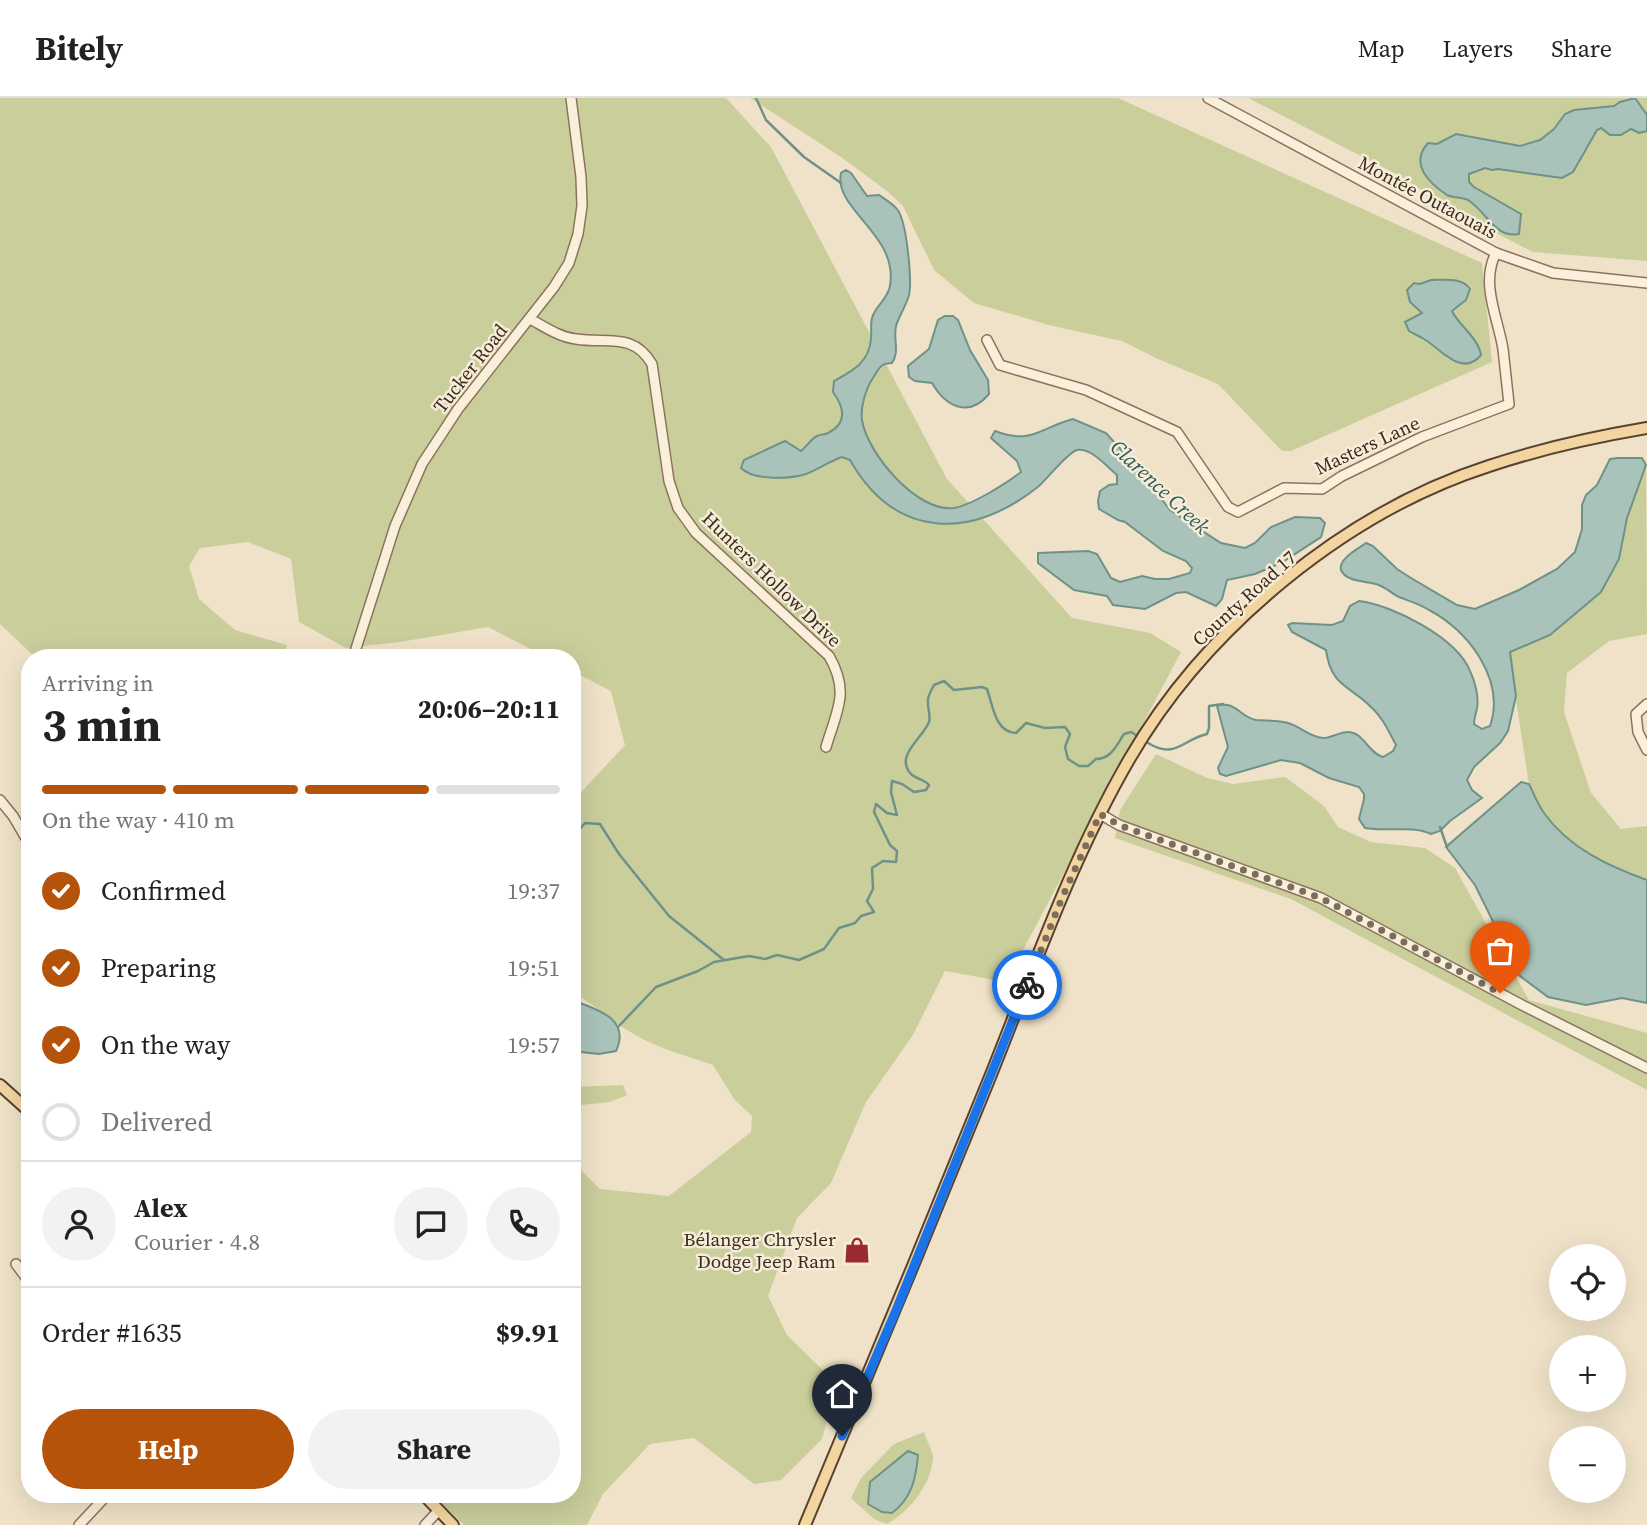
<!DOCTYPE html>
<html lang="en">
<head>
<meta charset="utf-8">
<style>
	body { margin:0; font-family:"Source Serif 4",serif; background:#f2f2f2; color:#222; height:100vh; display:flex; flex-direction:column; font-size:26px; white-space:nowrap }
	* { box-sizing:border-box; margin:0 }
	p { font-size:23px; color:#767676 }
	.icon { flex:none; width:38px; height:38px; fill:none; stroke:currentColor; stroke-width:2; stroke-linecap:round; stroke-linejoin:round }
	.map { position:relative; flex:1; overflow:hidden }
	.drawer { position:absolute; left:21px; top:551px; width:560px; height:854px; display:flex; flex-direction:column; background:#fff; border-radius:28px; box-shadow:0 7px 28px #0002 }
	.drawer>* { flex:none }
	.controls { position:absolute; left:1549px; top:1146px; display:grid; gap:14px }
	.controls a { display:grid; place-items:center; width:77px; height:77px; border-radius:50%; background:#fff; box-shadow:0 7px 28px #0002; font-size:35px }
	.pin { position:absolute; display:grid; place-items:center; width:60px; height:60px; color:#fff; margin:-72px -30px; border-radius:50% 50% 50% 0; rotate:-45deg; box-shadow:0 0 7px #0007 }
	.pin .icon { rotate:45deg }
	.courier { position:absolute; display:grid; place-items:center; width:70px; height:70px; margin:-35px; border:5px solid #1a73e8; border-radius:50%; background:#fff; color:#222; box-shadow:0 2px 9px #0007 }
	.head em { font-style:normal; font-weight:700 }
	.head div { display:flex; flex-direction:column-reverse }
	.head { display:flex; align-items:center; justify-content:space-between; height:119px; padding:0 21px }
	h1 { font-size:46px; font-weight:700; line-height:52px }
	.bar { display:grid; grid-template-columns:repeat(4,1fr); gap:10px 7px; align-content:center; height:84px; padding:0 21px }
	.bar i { height:9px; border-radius:5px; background:#e0e0e0 }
	.bar .current { background:#b45309 }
	.bar p { grid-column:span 4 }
	.line { display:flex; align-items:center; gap:18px; padding:0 21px; border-top:2px solid #e0e0e0 }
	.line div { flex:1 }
	.round { display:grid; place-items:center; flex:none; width:74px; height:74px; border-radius:37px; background:#f2f2f2 }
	ol { padding:0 21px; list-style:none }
	li { display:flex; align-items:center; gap:21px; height:77px }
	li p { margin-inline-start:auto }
	li .icon { padding:7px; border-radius:50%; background:#b45309; color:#fff; stroke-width:4 }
	li:last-child { color:#767676 }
	li i { width:38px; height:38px; border:4px solid #e0e0e0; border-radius:50% }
	.cta { display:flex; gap:14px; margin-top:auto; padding:14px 21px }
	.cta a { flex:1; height:80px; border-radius:42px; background:#b45309; color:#fff; font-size:28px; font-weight:700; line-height:80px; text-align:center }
	.cta a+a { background:#f2f2f2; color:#222 }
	header { display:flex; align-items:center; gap:42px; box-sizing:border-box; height:98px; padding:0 35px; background:#fff; border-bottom:2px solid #e0e0e0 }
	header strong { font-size:33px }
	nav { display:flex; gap:38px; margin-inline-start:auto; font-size:24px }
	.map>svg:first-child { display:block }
	.green { fill:#cace9b }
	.water { fill:#a9c3ba; stroke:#6f9288; stroke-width:2 }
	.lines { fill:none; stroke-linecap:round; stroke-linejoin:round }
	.stream { stroke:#6f9288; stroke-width:2.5 }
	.minor-casing { stroke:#8c745c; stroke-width:12 }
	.major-casing { stroke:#5a4230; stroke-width:14 }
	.minor { stroke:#faefdb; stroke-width:9 }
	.major { stroke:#f2d5a0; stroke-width:10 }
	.done { stroke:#7b6c5b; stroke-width:7; stroke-dasharray:0 12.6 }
	.route { stroke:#1a73e8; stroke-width:9 }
	.labels { text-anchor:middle; stroke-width:5; stroke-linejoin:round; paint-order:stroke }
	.street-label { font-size:19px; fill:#3c2c20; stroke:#f6ecd8 }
	.poi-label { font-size:19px; fill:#3c2c20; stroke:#f6ecd8; text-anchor:end }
	.water-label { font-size:21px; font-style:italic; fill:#2f5c57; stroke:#f6ecd8 }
</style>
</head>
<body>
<header>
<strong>Bitely</strong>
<nav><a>Map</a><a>Layers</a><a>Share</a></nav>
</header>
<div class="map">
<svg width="1647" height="1427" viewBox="0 0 1647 1427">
	<rect width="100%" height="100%" fill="#efe2c8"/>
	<g class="green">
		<path d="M0,0H726L771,49L947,381L1072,520L1150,535L1181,554L1006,884L945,873L913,937L866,1004L831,1085L797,1120L768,1198L787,1237L837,1286L822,1341L781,1382L754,1386L694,1340L650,1346L603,1396L587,1427H464L433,1397L572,1396V1063L600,1091L669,1098L751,1034L752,1018L734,1001L713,967C684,957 653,949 627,932C607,920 595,906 572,895V704L625,647L611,593L572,573V560H548L488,529L400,544L346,550L299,524L291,461L248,444L200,450L189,468L199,501L235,532L287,547L282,560H36L0,526Z"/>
		<polygon points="750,0 1118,0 1482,165 1492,264 1291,353 1282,353 1218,286 1158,261 1122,243 1049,227 974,205 934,172 903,108 887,93 841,59"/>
		<polygon points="1248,0 1647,0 1647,163 1533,154 1465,119 1396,76"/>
		<polygon points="1646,367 1647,536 1609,543 1567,575 1564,614 1591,695 1621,731 1647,728 1647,782 1624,774 1572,746 1543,714 1529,686 1509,557 1510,554 1550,537 1601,494 1619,461 1627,420"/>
		<polygon points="1156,656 1207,680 1233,686 1285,679 1324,708 1338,729 1371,744 1425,750 1455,770 1529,902 1647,935 1647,992 1291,801 1115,740 1120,712"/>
		<polygon points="623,987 627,997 610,1004 572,1008 572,989"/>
		<path d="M924,1334C926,1342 933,1352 933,1360C931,1387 909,1414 887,1426L874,1421L851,1400L861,1380L894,1346Z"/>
	</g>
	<g class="water">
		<path d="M1635,0L1647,17V33L1639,35L1631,31L1621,37H1610L1601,30L1597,32L1573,74L1562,80L1498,71L1492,72L1485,70L1469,76V84L1474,89L1521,116L1519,136C1495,141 1486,113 1468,102C1462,99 1453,100 1447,97C1429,85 1409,66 1428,45L1437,46L1456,36L1520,48L1540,42L1554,31L1565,16L1574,12L1614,8L1620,4Z"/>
		<path d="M846,72L851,75L867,98L879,97C885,101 893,106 897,111C907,123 912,183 909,197C906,208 899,218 896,228C893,241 900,254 892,265C880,265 879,271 873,280C866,290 860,310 862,322C867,355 917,415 954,410C972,407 1007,385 1021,374L1017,363L991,340L995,333C1032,347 1039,330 1073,321L1106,335L1137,369L1170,412L1221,445L1245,450L1255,445L1271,429L1295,419L1320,420L1325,425L1321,439L1281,465L1255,476L1227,482L1222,501L1216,508L1186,494L1176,495L1145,511L1113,507L1107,498L1074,492L1038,465V455L1088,453L1097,456L1111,480L1120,484L1142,478L1155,481H1169L1190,475L1192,470L1186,463L1163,453L1125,424L1118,422L1099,411L1098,403L1100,393L1109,387L1117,386V377C1106,368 1092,350 1077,352C1068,354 1048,380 1039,388C971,443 895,441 850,362L842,359C830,363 819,371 806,376C790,381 754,383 741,370L744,362L785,343L801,353C807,348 811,341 817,338C824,335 822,338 828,335C848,325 844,309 833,294L834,283C852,273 869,265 871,241C872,234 870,228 872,220C875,208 888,201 890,188C899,136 833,112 841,75Z"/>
		<path d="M1431,182C1445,182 1462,179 1470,191L1466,202L1452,213C1459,228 1478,239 1481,257C1462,280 1441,251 1424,241C1419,238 1414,236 1409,233L1405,224L1422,215L1410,204L1407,192L1414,185L1420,186Z"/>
		<path d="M945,218H953L958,222L970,252L988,282L989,296C969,320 946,309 932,285L915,283L909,279L908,268L929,251L938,222Z"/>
		<path d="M1618,360H1642L1646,367L1627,420L1619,461L1601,494L1550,537L1510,554L1516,598L1508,633L1500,645L1474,669L1467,682L1472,692L1482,700L1450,723L1440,733L1431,736C1411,727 1388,734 1365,730L1359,721L1364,701V696L1359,689L1329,680L1300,665L1281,662L1226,678L1220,676L1218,670L1228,649L1217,608C1235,602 1240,619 1256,622C1266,623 1277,622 1288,625C1300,628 1309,639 1323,640C1332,640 1341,633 1349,634C1364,635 1368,655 1383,659L1393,653L1396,647C1389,634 1383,620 1372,610C1350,587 1331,589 1326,552L1292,534L1288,527L1292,525L1332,527L1343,523L1350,508L1359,503C1393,507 1457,540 1470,573C1475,583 1479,599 1477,610C1476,616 1474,620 1474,626L1482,631L1490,628C1506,582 1468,532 1429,512C1420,506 1409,503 1399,499C1391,495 1384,488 1376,486C1366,483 1346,484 1341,472C1338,461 1358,451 1366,445L1373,448L1397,471L1411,480L1457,507L1475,511L1519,492L1557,471L1575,454L1582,431V407L1586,397L1597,387L1610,361Z"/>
		<path d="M1521,684L1529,686C1534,696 1538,707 1544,715C1569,750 1608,768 1647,782V905L1622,900L1586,907L1548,899L1520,878L1475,787L1446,749Z"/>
		<path d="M572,902C597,911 631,921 616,953L599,956L572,953Z"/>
		<path d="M908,1353L918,1357C916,1380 912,1400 892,1415L882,1414L868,1406L870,1384Z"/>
	</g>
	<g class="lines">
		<g class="stream">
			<polyline points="756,0 766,22 804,59 841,85"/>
			<path d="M1148,645C1176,662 1183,641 1207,636L1209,630V608L1223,606"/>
			<polyline points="1440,729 1447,749"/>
			<polyline points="572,740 585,725 600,726 619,756 669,818 724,862"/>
			<path d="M618,929L656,889L698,873L714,864L749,858L765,861L777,857L799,862L824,851L839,830L855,825L861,818L874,814L867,803L873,791L872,770L883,763L896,764L897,753L890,747L874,714L876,706L887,715L897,717L891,694L892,683L902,686L914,694L926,692L929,687C924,681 916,681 911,676C894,658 923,640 929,624C931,616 927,609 928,602C928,597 932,591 934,587L944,583L954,592L982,589L987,591C993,608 995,634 1016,635L1026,625L1045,630L1065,629L1070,636L1065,649L1068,661L1079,668H1088L1096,661C1111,661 1116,648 1124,636L1131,634L1136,637"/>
		</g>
		<g class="minor-casing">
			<g id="minor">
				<polyline points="1208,0 1496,155 1553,175 1647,185"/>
				<path d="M530,221C545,229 559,239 576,241C608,246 633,234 652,266L669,383L678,410L696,435L829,558C850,594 837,612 826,649"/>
				<path d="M987,242L1000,267L1086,292L1177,334L1228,409L1238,414L1284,390L1322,391L1342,378L1422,339L1509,306C1507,288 1505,269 1503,251C1498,220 1480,185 1496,155"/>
				<polyline points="353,560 395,428 422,366 458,311 554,189 569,165 578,136 582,108 581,79 571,0"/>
				<polyline points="1647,606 1636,616 1638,634 1647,652"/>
				<polyline points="0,702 13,718 30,747"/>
				<polyline points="1100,716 1119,727 1321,800 1522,907 1647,970"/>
				<polyline points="16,1166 30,1185"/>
				<polyline points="79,1427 108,1396"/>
				<polyline points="425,1427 439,1412"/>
			</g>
		</g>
		<g class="major-casing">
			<g id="major">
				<polyline points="0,987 30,1014"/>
				<polyline points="423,1396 453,1427"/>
				<path d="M805,1427C867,1280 928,1132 988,984C1032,875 1071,761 1130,660C1206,529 1346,414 1489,368C1540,351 1594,339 1647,330"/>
			</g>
		</g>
		<use href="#minor" class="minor"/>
		<use href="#major" class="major"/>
	</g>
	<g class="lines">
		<polyline class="done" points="1027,887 1062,800 1100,716 1119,727 1321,800 1500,895"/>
		<polyline class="route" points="842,1338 897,1210 1027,887"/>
	</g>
	<defs>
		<g id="shop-bare" transform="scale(2.1)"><path d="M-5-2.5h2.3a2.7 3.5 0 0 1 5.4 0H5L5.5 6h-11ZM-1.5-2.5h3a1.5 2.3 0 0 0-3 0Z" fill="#9c2b31" stroke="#f6ecd8" stroke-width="2.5" paint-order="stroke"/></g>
	</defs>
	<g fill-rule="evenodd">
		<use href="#shop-bare" x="857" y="1152"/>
	</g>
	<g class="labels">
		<g class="street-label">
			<text transform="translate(1428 99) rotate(28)" y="7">Montée Outaouais</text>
			<text transform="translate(470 270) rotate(-52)" y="7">Tucker Road</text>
			<text transform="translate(1367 347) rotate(-25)" y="7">Masters Lane</text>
			<text transform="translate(772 481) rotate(44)" y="7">Hunters Hollow Drive</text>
			<text transform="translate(1244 500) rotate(-42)" y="7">County Road 17</text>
		</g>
		<g class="poi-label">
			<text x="836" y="1148">Bélanger Chrysler<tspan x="836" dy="22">Dodge Jeep Ram</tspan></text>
		</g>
		<g class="water-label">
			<text transform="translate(1160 389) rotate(43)" y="7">Clarence Creek</text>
		</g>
	</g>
</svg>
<div class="controls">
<a><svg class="icon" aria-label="locate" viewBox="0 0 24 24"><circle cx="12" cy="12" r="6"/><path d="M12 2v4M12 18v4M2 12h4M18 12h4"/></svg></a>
<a>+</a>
<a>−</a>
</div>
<div class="pin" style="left:1500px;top:895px;background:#ea580c"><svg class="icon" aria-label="bag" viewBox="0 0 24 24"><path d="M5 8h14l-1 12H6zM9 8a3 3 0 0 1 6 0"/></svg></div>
<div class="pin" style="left:842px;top:1338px;background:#1f2937"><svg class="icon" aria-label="home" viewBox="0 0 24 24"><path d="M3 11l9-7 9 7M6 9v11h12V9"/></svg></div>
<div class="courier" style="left:1027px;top:887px"><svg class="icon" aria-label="bike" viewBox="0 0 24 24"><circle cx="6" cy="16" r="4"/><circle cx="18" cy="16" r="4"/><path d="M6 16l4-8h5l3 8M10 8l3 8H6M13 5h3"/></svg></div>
<section class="drawer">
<div class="head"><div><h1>3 min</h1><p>Arriving in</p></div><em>20:06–20:11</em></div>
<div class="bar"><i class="current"></i><i class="current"></i><i class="current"></i><i></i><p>On the way · 410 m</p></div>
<ol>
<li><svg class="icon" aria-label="check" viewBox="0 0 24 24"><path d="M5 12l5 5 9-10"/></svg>Confirmed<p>19:37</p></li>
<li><svg class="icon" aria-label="check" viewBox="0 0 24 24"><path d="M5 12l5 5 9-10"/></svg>Preparing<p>19:51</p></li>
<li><svg class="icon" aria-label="check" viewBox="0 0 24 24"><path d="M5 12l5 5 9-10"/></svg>On the way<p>19:57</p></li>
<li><i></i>Delivered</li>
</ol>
<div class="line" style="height:126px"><a class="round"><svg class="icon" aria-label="person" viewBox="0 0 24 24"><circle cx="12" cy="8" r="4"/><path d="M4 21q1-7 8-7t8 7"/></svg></a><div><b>Alex</b><p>Courier · 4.8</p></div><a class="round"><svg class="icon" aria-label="chat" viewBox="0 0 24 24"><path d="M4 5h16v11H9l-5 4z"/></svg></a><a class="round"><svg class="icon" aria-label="phone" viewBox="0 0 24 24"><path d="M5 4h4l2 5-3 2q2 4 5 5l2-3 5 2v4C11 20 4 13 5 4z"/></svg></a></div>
<div class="line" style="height:91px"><div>Order #1635</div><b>$9.91</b></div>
<div class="cta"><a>Help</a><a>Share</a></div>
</section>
</div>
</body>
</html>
